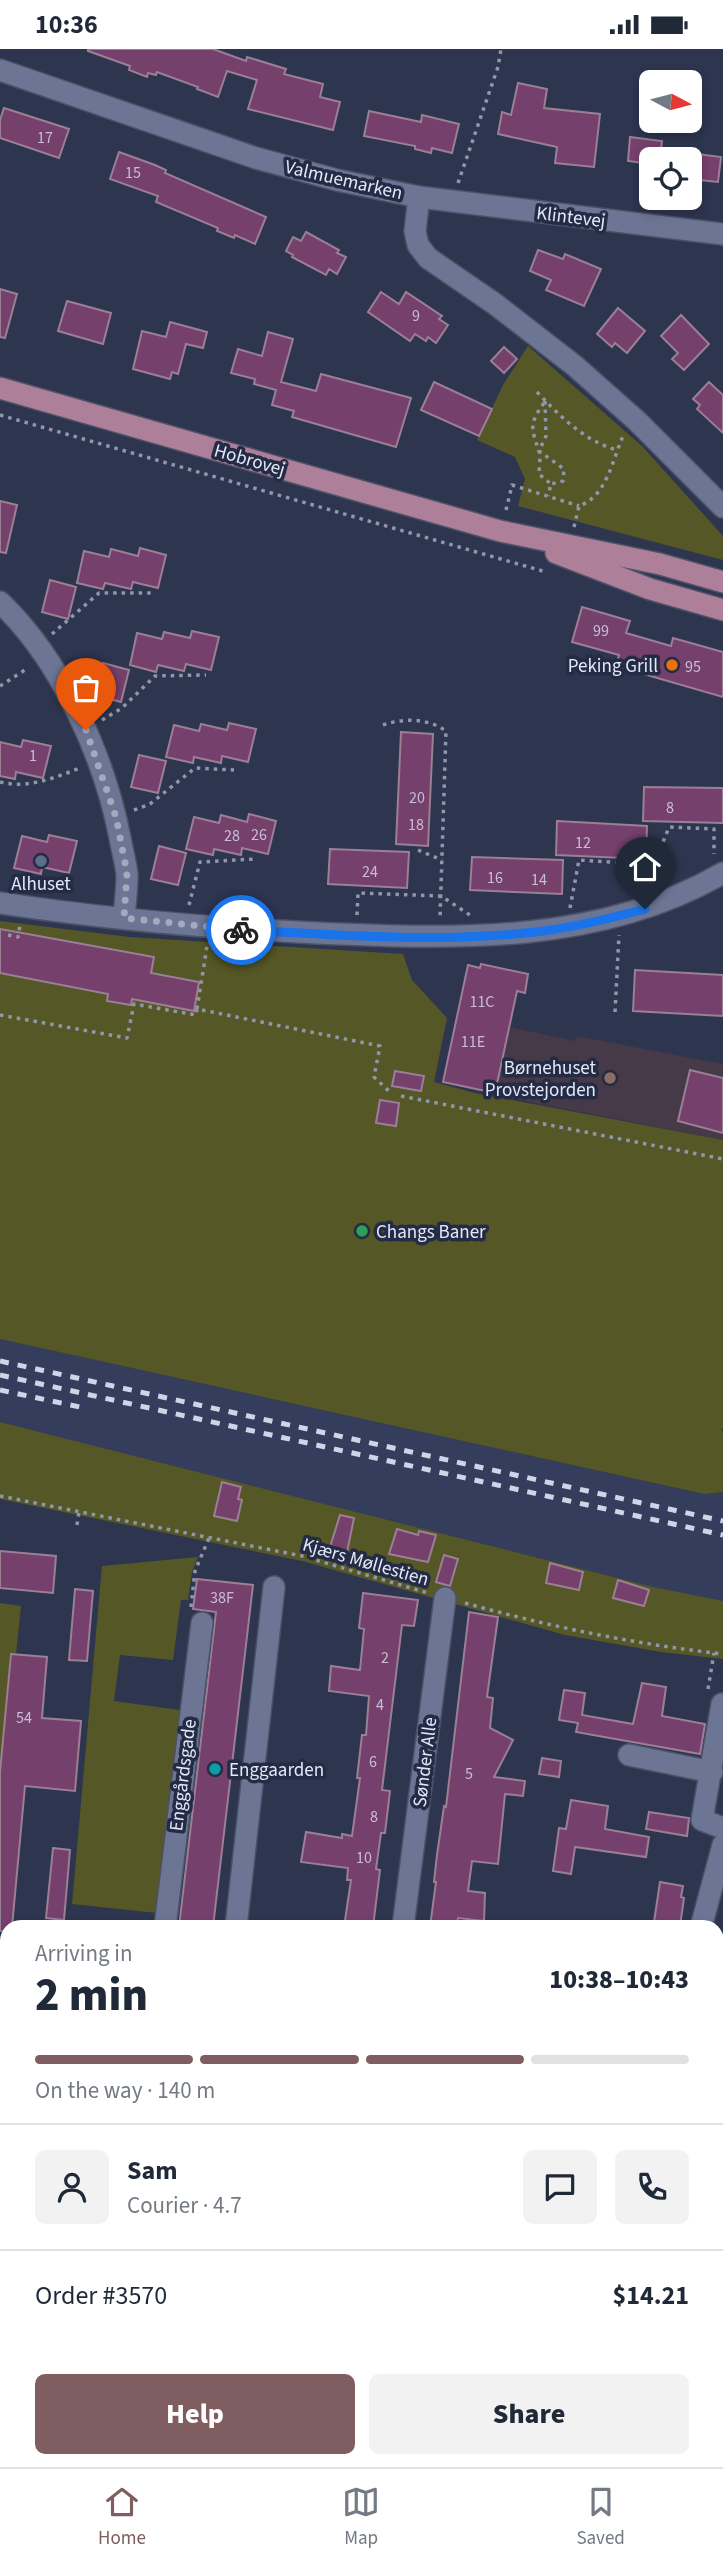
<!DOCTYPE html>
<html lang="en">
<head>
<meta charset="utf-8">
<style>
	body { margin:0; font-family:"Source Sans 3",sans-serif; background:#f2f2f3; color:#1f2937; height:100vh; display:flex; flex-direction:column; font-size:26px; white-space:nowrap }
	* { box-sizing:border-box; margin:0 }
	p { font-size:23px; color:#747a83 }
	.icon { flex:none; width:38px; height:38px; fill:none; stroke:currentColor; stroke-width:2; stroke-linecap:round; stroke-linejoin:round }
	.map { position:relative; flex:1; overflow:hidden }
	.panel { position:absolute; left:0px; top:1871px; width:724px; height:548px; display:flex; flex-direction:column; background:#fff; border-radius:21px 21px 0 0; box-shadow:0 4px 10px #0003 }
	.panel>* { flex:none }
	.needle { width:46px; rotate:97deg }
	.fabs { position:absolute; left:639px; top:21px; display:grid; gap:14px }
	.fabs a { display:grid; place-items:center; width:63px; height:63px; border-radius:10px; background:#fff; box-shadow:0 4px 10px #0003; font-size:35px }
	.pin { position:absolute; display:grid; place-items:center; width:60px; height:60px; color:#fff; margin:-72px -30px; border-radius:50% 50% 50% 0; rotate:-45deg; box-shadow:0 0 7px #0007 }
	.pin .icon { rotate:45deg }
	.courier { position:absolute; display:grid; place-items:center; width:70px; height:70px; margin:-35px; border:5px solid #1a73e8; border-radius:50%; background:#fff; color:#222; box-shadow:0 2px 9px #0007 }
	.headline em { font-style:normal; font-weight:800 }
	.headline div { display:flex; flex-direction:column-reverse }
	.headline { display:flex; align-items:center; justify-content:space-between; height:119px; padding:0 35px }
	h1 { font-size:46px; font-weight:800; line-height:52px }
	.bar { display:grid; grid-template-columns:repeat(4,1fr); gap:10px 7px; align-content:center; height:84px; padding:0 35px }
	.bar i { height:9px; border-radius:5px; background:#e0e1e3 }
	.bar .selected { background:#7f5d60 }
	.bar p { grid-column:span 4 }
	.line { display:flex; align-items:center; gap:18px; padding:0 35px; border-top:2px solid #e0e1e3 }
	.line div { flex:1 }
	.round { display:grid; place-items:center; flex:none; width:74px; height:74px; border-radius:10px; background:#f2f2f3 }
	.cta { display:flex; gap:14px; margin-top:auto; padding:14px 35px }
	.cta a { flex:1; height:80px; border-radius:10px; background:#7f5d60; color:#fff; font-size:28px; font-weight:800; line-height:80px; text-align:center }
	.cta a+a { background:#f2f2f3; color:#1f2937 }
	.status { display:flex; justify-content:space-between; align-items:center; height:49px; padding:0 35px; background:#fff; direction:ltr }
	.status svg { height:19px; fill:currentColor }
	.tab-bar { display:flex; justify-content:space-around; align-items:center; height:98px; border-top:2px solid #e0e1e3; background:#fff; font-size:19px; color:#747a83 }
	.tab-bar a { display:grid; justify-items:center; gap:4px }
	.tab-bar .selected { color:#7f5d60 }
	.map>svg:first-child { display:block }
	.built { fill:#353d5d }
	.education { fill:#463948 }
	.green { fill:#565726 }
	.building { fill:#75406c; stroke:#9b7f95; stroke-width:2 }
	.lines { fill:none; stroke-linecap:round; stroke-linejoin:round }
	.minor-casing { stroke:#4b5167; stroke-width:24 }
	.major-casing { stroke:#4b5167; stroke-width:24 }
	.path { stroke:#9097ac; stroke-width:3.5; stroke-dasharray:3.5 5; stroke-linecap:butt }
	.minor { stroke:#6c7593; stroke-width:21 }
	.major { stroke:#ae7f98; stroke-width:21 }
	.rail { stroke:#cfd5e7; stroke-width:5; stroke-dasharray:9 9; stroke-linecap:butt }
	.done { stroke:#a3a9be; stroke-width:7; stroke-dasharray:0 12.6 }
	.route { stroke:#1a73e8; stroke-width:9 }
	.food-dot { fill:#e8710a; stroke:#242b44; stroke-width:2.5 }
	.service-dot { fill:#5c6f8a; stroke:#242b44; stroke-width:2.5 }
	.education-dot { fill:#8d6e63; stroke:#242b44; stroke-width:2.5 }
	.leisure-dot { fill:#2e9e5b; stroke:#242b44; stroke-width:2.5 }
	.culture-dot { fill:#0f9aa8; stroke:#242b44; stroke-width:2.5 }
	.labels { text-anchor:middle; stroke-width:7; stroke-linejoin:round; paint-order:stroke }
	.number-label { font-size:16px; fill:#c7bed6 }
	.street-label { font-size:19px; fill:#e2e8f9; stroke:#242b44 }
	.poi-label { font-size:19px; fill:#e2e8f9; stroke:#242b44; text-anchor:end }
</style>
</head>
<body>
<div class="status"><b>10:36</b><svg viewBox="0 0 49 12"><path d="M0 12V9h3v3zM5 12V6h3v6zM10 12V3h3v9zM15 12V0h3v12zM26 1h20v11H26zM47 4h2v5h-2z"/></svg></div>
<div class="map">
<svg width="723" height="2418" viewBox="0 0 723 2418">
	<rect width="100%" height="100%" fill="#2d354f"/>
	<polygon class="built" points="0,1290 704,1445 723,1443 723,1552 653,1538 0,1373"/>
	<g class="education">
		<polygon points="509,978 575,992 577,987 723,1015 723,1091 494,1046"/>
		<polygon points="0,1930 7,1931 7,2357 0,2356"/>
	</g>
	<g class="green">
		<polygon points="528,297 642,397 723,487 723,511 518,457 525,430 515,408 477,391 503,336"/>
		<polygon points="0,872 129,888 403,905 412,931 447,969 434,1033 475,1044 723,1091 723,1378 721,1382 723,1382 723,1443 704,1445 0,1290"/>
		<polygon points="0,1373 653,1538 723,1552 723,1610 661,1603 565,1586 302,1512 0,1450"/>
		<polygon points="198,1508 192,1523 188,1551 181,1551 173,1611 120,1606 114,1652 180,1661 157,1864 72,1855 102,1517"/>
		<polygon points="0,1554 21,1557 16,1605 10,1605 0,1723"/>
	</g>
	<g class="building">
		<polygon points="88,0 213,0 246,12 247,8 286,20 284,25 323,35 320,48 340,53 333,81 248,60 257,31 227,22 218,48 197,40 198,38 157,23 156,26 148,24 147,28 129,21 130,17 88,2"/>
		<polygon points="518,34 547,40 544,59 600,65 594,118 555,114 557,98 498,85 502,63 511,66"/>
		<polygon points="4,59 69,80 59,109 0,89 0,71"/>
		<polygon points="369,62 421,73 422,66 459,75 452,104 432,99 431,104 415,100 415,97 364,87"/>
		<polygon points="630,88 662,92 660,110 651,110 651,115 628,112"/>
		<polygon points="119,103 155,116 166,121 165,124 266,168 255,195 235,186 234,189 217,182 218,179 156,153 158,147 110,130"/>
		<polygon points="690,104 721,108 718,133 690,130"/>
		<polygon points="306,183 339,201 337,204 346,208 337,225 329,220 326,226 292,208 293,206 286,202 293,188 301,192"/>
		<polygon points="538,201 563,210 565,205 601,220 584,257 546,241 551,231 530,222"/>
		<polygon points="0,240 17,245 5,289 0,288"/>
		<polygon points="381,243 399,255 406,243 442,267 439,270 448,276 436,294 428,288 426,292 415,285 410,292 368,263"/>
		<polygon points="67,252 111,264 103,295 58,282"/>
		<polygon points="618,259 645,282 627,304 615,294 612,298 597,285"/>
		<polygon points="681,266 709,295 684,321 672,310 678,304 661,287"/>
		<polygon points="170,273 207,283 203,299 186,295 178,325 172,323 170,330 133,320 142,282 166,288"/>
		<polygon points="268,283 293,290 281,333 316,342 321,325 411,349 396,398 292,368 294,362 272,356 276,341 254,335 255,330 231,324 238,300 262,307"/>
		<polygon points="504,298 517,310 504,324 491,312"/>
		<polygon points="434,333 492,360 479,387 421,361"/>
		<polygon points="709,333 723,346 723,384 697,360 700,356 693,350"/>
		<polygon points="0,452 17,456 6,504 0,503"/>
		<polygon points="140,499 166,506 158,539 133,533 131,540 105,534 103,540 77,534 84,502 109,508 111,500 138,507"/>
		<polygon points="50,531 76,538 68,570 42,563"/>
		<polygon points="582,558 630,572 626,584 671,597 673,589 723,603 723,648 616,617 619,606 572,593"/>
		<polygon points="192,582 219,588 211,621 186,615 184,622 158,616 156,623 130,616 137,584 162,590 164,583 190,589"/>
		<polygon points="103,614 129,621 121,653 95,646"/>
		<polygon points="229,674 256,680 248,713 222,707 221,714 194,708 193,714 166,708 174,676 199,682 201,675 227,681"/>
		<polygon points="401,683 433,685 428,797 396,795"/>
		<polygon points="23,691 51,697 43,729 16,723 15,730 0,727 0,693 21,698"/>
		<polygon points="139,706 166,712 158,744 131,738"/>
		<polygon points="644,738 723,739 723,774 643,772"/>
		<polygon points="249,765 276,772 268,805 242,799 241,806 214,800 213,806 186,800 194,768 219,774 221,766 247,773"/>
		<polygon points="557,772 647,777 646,810 556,806"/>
		<polygon points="49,786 77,792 69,824 42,818 41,825 14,819 22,787 47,793"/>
		<polygon points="159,797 186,804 178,836 151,830"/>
		<polygon points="330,800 409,803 407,839 328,835"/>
		<polygon points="472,808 563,811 562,845 470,841"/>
		<polygon points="0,880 154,908 151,924 199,933 194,962 132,950 131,956 107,952 108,945 0,924"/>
		<polygon points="481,915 528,925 525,944 517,942 495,1044 443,1033 468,916 480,919"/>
		<polygon points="635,921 723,926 723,967 633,962"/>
		<polygon points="690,1021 723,1029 723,1084 678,1072"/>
		<polygon points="395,1022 424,1027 421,1042 392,1037"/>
		<polygon points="380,1051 399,1054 396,1077 376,1074"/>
		<polygon points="222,1433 241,1438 238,1450 242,1451 237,1472 214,1467"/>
		<polygon points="340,1466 354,1469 347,1503 345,1505 329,1501"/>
		<polygon points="397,1480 418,1486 419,1482 436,1486 428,1513 389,1505"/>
		<polygon points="0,1502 56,1507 53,1544 0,1539"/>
		<polygon points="444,1506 458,1510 450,1537 436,1533"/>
		<polygon points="550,1514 583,1523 579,1541 546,1534"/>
		<polygon points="197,1530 253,1536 213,1878 179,1878 216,1563 193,1560"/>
		<polygon points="618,1531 649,1541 644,1557 613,1549"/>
		<polygon points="75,1540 93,1542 87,1612 69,1611"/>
		<polygon points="363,1544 418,1551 414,1577 402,1576 382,1741 390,1742 385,1784 381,1784 376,1820 380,1821 373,1878 344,1878 351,1831 347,1831 348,1819 301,1813 306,1783 342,1789 342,1785 352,1787 360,1729 357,1729 362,1686 366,1686 369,1647 329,1642 331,1617 360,1621 364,1580 359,1579"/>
		<polygon points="469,1563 498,1568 487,1648 493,1649 490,1679 513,1691 494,1728 525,1732 523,1747 505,1745 498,1815 472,1812 468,1842 485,1844 484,1872 458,1869 456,1878 430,1878 436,1833 434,1833 437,1806 444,1757 446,1758"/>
		<polygon points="11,1605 47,1608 42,1669 81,1672 75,1742 25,1737 12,1878 7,1878 7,1882 0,1882 0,1723"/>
		<polygon points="642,1634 666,1638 662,1667 705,1675 700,1705 576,1683 578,1674 559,1671 564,1641 585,1644 582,1666 633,1675"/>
		<polygon points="542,1709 561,1712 559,1728 539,1725"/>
		<polygon points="571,1751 608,1757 605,1780 649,1788 646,1808 575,1798 571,1825 553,1822 559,1779 566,1780"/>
		<polygon points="649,1763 689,1769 687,1787 646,1780"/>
		<polygon points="53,1799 70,1801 64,1871 46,1869"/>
		<polygon points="660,1833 683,1837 681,1848 684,1849 680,1877 654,1873"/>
	</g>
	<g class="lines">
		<g class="minor-casing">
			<g id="minor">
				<polyline points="0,21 256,109 337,131 419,148 415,182 418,196 428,209 495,255 575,317 637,372 723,458"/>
				<polyline points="419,148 723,185"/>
				<path d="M0,553C61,611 104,707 120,789C122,801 126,814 127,826C127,840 125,855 124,869"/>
				<path d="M0,854C105,870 210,879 316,884C454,890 599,896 723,824"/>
				<polyline points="722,1655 702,1771 723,1779"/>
				<polyline points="629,1706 712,1723"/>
				<polyline points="165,1878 202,1574"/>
				<polyline points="236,1878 274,1538"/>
				<polyline points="403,1878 445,1549"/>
				<polyline points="701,1878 723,1796"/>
				<polyline points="0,1914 7,1915"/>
				<polyline points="718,2035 723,2037"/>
				<polyline points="718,2332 723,2334"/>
				<polyline points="49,2418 49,2412"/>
				<polyline points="340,2418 341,2412"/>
				<polyline points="598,2418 599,2412"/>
			</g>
		</g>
		<g class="major-casing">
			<g id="major">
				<polyline points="0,339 500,482 660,515 723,533"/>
				<polyline points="556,504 650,540 723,561"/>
			</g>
		</g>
		<g class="path">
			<polyline points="458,134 498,18 501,0"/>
			<path d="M537,343C560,367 584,392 617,401"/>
			<polyline points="545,352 546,387 539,402 564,420 563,432 551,435"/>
			<path d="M544,354C529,375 531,379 539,402C541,408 539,418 539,425L551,435L548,447"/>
			<polyline points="0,366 546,523"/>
			<polyline points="506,461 512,436 579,457"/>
			<path d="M574,478L579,457C607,447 612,412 623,387"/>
			<polyline points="52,585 99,544 153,544"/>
			<polyline points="0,637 28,619"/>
			<polyline points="102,671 122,659 155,627 206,626"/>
			<path d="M383,676C403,669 428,669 446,682L440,869"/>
			<path d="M0,733C28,740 54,729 80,719"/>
			<polyline points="134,761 150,755 195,719 234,721"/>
			<polyline points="418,801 442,811"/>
			<polyline points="661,832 654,816 669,778 714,780 714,805"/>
			<polyline points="189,856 200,813 255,810"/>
			<polyline points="570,859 579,811 654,816"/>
			<polyline points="357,866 358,844 441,847 470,866"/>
			<polyline points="8,886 18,888 20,876"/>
			<polyline points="197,960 207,897"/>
			<polyline points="615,963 619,886"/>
			<polyline points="0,966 127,989 134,955 196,966 197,960 380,997 374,1028 391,1044"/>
			<polyline points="401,1047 723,1110"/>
			<polyline points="0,1447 302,1507 428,1544"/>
			<polyline points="77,1476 79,1463"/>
			<path d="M465,1554C551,1578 635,1595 723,1605"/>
			<polyline points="191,1558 195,1522 209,1489"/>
			<polyline points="708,1640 714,1604"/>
		</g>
		<use href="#minor" class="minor"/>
		<use href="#major" class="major"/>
		<g class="rail">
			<polyline points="0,1312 723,1472"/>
			<polyline points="0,1326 723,1486"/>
			<polyline points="0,1341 80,1358"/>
		</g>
	</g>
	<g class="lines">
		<polyline class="done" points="86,681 116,768 127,824 124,869 241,881"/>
		<path class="route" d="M241,881C338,886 438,894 535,883C572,879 608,870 645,860"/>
	</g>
	<circle class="food-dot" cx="672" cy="616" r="7"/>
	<circle class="service-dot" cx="41" cy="812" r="7"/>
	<circle class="education-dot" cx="610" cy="1029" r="7"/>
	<circle class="leisure-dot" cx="362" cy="1182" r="7"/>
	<circle class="culture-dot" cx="215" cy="1720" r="7"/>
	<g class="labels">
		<g class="number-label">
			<text x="45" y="94">17</text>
			<text x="133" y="129">15</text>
			<text x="416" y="272">9</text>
			<text x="601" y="587">99</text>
			<text x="693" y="623">95</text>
			<text x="33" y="712">1</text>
			<text x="417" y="754">20</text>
			<text x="670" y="764">8</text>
			<text x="416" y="781">18</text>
			<text x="259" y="791">26</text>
			<text x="232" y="792">28</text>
			<text x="583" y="799">12</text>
			<text x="370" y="828">24</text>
			<text x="495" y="834">16</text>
			<text x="539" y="836">14</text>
			<text x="482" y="958">11C</text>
			<text x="473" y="998">11E</text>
			<text x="222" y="1554">38F</text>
			<text x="385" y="1614">2</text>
			<text x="380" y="1661">4</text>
			<text x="24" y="1674">54</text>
			<text x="373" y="1718">6</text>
			<text x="469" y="1730">5</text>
			<text x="374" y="1773">8</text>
			<text x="364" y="1814">10</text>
		</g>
		<g class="street-label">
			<text transform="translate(344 130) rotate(13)" y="7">Valmuemarken</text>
			<text transform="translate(571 167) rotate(7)" y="7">Klintevej</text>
			<text transform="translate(250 410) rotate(16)" y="7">Hobrovej</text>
			<text transform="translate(366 1512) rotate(16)" y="7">Kjærs Møllestien</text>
			<text transform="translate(424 1713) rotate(-83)" y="7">Sønder Alle</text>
			<text transform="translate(182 1726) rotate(-83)" y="7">Enggårdsgade</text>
		</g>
		<g class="poi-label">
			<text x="658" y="623">Peking Grill</text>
			<text x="41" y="841" text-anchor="middle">Alhuset</text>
			<text x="596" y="1025">Børnehuset<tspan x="596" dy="22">Provstejorden</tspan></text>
			<text x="376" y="1189" text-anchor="start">Changs Baner</text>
			<text x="229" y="1727" text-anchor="start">Enggaarden</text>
		</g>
	</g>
</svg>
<div class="fabs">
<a><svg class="needle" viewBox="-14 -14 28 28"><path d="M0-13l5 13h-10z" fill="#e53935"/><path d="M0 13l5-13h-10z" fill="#747a83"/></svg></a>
<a><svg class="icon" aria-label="locate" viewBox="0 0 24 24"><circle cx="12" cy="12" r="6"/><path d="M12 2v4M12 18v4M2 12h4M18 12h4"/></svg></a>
</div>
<div class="pin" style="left:86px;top:681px;background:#ea580c"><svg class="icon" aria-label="bag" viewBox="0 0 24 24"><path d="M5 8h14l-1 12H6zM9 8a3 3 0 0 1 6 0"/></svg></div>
<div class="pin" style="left:645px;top:860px;background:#1f2937"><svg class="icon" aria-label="home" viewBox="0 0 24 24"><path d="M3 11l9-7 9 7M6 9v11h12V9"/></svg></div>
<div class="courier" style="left:241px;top:881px"><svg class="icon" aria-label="bike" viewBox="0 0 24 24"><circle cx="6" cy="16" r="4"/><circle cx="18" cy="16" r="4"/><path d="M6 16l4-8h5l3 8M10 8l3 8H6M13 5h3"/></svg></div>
<section class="panel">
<div class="headline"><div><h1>2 min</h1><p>Arriving in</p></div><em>10:38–10:43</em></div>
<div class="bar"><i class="selected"></i><i class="selected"></i><i class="selected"></i><i></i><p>On the way · 140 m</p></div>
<div class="line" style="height:126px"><a class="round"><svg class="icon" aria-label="person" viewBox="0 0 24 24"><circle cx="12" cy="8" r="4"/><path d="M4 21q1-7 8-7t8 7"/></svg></a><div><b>Sam</b><p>Courier · 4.7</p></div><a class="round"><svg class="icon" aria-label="chat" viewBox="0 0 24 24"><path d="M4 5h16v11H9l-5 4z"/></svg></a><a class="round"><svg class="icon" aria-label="phone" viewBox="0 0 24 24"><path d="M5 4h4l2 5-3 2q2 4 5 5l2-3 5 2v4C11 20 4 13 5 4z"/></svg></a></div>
<div class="line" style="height:91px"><div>Order #3570</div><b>$14.21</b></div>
<div class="cta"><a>Help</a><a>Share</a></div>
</section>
</div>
<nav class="tab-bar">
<a class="selected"><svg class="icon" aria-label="home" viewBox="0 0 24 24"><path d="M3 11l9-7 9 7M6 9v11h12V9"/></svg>Home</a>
<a><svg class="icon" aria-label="map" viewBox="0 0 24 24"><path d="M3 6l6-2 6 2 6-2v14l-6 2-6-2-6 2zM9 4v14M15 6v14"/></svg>Map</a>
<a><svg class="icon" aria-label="saved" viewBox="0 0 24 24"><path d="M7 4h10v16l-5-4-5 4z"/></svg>Saved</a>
</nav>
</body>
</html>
